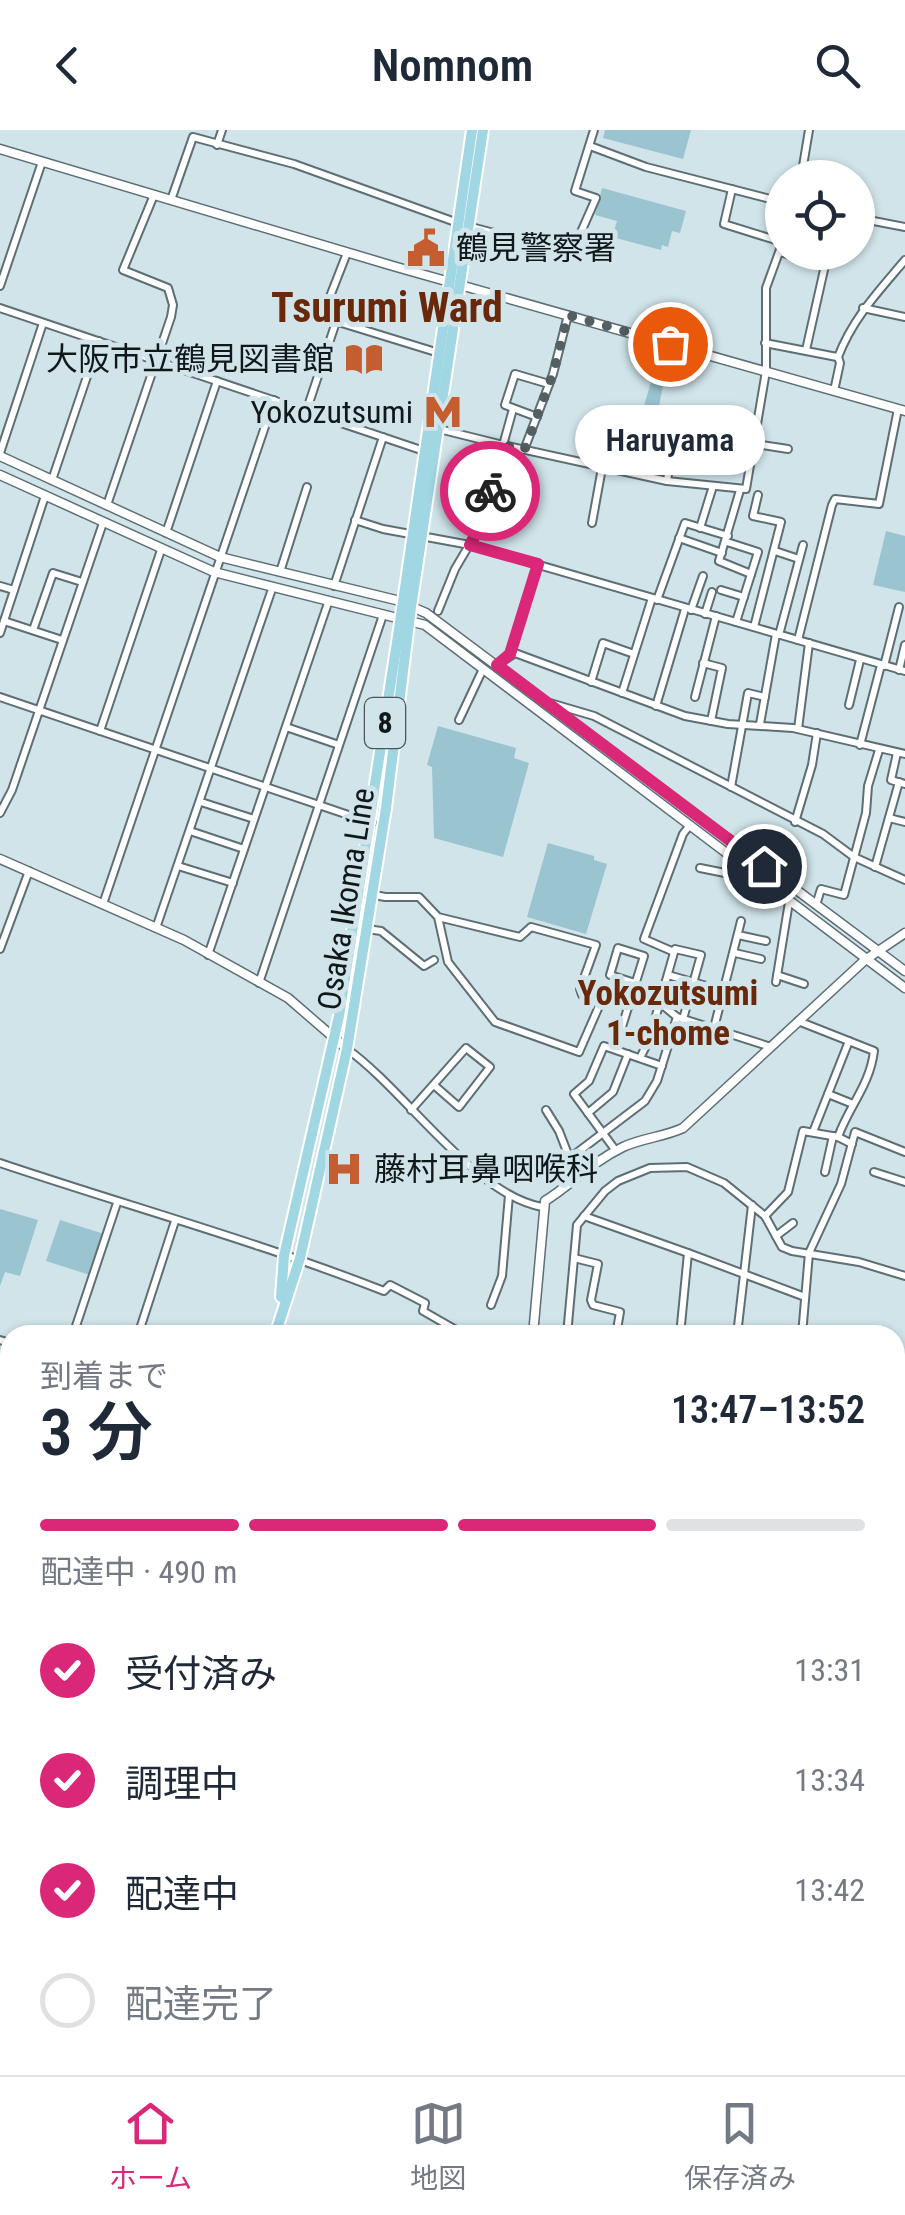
<!DOCTYPE html>
<html lang="ja">
<head>
<meta charset="utf-8">
<style>
	body { margin:0; font-family:"Roboto Condensed","Noto Sans JP",sans-serif; background:#f2f2f3; color:#1f2937; height:100vh; display:flex; flex-direction:column; font-size:38px; white-space:nowrap }
	* { box-sizing:border-box; margin:0 }
	p { font-size:32px; color:#747a83 }
	.icon { flex:none; width:55px; height:55px; fill:none; stroke:currentColor; stroke-width:2; stroke-linecap:round; stroke-linejoin:round }
	.map { position:relative; flex:1; overflow:hidden }
	.panel { position:absolute; left:0px; top:1195px; width:905px; height:750px; display:flex; flex-direction:column; background:#fff; border-radius:30px 30px 0 0; box-shadow:0 2px 8px #0004 }
	.panel>* { flex:none }
	.tools { position:absolute; left:765px; top:30px; display:grid; gap:20px }
	.tools a { display:grid; place-items:center; width:110px; height:110px; border-radius:50%; background:#fff; box-shadow:0 2px 8px #0004; font-size:50px }
	.pin { position:absolute; display:grid; place-items:center; width:85px; height:85px; color:#fff; margin:-42px; border:5px solid #fff; border-radius:50%; box-shadow:0 2px 10px #0007 }
	.courier { position:absolute; display:grid; place-items:center; width:100px; height:100px; margin:-50px; border:8px solid #db2777; border-radius:50%; background:#fff; color:#222; box-shadow:0 2px 12px #0007 }
	.bubble { position:absolute; height:70px; border-radius:35px; background:#fff; box-shadow:0 2px 8px #0004; font-size:32px; font-weight:600; line-height:70px; text-align:center }
	.headline em { font-style:normal; font-weight:600 }
	.headline div { display:flex; flex-direction:column-reverse }
	.headline { display:flex; align-items:center; justify-content:space-between; height:170px; padding:0 40px }
	h1 { font-size:65px; font-weight:600; line-height:75px }
	.bar { display:grid; grid-template-columns:repeat(4,1fr); gap:15px 10px; align-content:center; height:120px; padding:0 40px }
	.bar i { height:12px; border-radius:8px; background:#e0e1e3 }
	.bar .current { background:#db2777 }
	.bar p { grid-column:span 4 }
	ol { padding:0 40px; list-style:none }
	li { display:flex; align-items:center; gap:30px; height:110px }
	li p { margin-inline-start:auto }
	li .icon { padding:10px; border-radius:50%; background:#db2777; color:#fff; stroke-width:4 }
	li:last-child { color:#747a83 }
	li i { width:55px; height:55px; border:5px solid #e0e1e3; border-radius:50% }
	header { display:flex; justify-content:space-between; align-items:center; height:130px; padding:0 40px; background:#fff; font-size:45px; font-weight:600 }
	.tab-bar { display:flex; justify-content:space-around; align-items:center; height:140px; border-top:2px solid #e0e1e3; background:#fff; font-size:28px; color:#747a83 }
	.tab-bar a { display:grid; justify-items:center; gap:5px }
	.tab-bar .current { color:#db2777 }
	.map>svg:first-child { display:block }
	.green { fill:#9ac4cf }
	.lines { fill:none; stroke-linecap:round; stroke-linejoin:round }
	.minor-casing { stroke:#5d6f74; stroke-width:10 }
	.tertiary-casing { stroke:#5d6f74; stroke-width:11 }
	.secondary-casing { stroke:#5d6f74; stroke-width:12 }
	.primary-casing { stroke:#fff; stroke-width:14 }
	.trunk-casing { stroke:#fff; stroke-width:14 }
	.minor { stroke:#fff; stroke-width:6 }
	.tertiary { stroke:#fff; stroke-width:8 }
	.secondary { stroke:#d0ebf1; stroke-width:9 }
	.primary { stroke:#a1d6e3; stroke-width:10 }
	.trunk { stroke:#82c8da; stroke-width:10 }
	.done { stroke:#545f63; stroke-width:10; stroke-dasharray:0 18 }
	.route { stroke:#db2777; stroke-width:12 }
	.labels { text-anchor:middle; stroke-width:10; stroke-linejoin:round; paint-order:stroke }
	.shield { fill:#d0e4ea; stroke:#4a5558; stroke-width:2.5 }
	.shield-label { font-size:30px; font-weight:bold; fill:#11181a }
	.poi-label { font-size:32px; fill:#11181a; stroke:#d0e4ea; text-anchor:start }
	.street-label { font-size:32px; fill:#11181a; stroke:#d0e4ea }
	.neighbourhood-label { font-size:35px; font-weight:bold; fill:#682809; stroke:#d0e4ea }
	.district-label { font-size:42px; font-weight:bold; fill:#682809; stroke:#d0e4ea }
</style>
</head>
<body>
<header><svg class="icon" aria-label="back" viewBox="0 0 24 24"><path d="M15 5l-7 7 7 7"/></svg>Nomnom<svg class="icon" aria-label="search" viewBox="0 0 24 24"><circle cx="10" cy="10" r="6"/><path d="M15 15l6 6"/></svg></header>
<div class="map">
<svg width="905" height="1945" viewBox="0 0 905 1945">
	<rect width="100%" height="100%" fill="#d0e4ea"/>
	<g class="green">
		<polygon points="605,0 691,0 683,29 603,8"/>
		<polygon points="602,58 686,81 680,103 672,101 668,117 662,115 661,120 612,107 617,91 595,85"/>
		<polygon points="651,252 663,255 647,338 627,333"/>
		<polygon points="886,401 905,406 905,462 873,455"/>
		<polygon points="438,596 516,618 514,628 529,633 503,727 434,708 432,637 427,635"/>
		<polygon points="548,713 594,726 594,730 607,734 586,804 527,787"/>
		<polygon points="0,1079 38,1090 20,1146 5,1142 0,1156"/>
		<polygon points="60,1090 104,1104 90,1145 46,1131"/>
		<polygon points="895,1291 905,1291 905,1409 895,1406"/>
	</g>
	<g class="lines">
		<g class="minor-casing">
			<g id="minor">
				<polyline points="217,15 222,0"/>
				<polyline points="590,16 646,37 782,72"/>
				<polyline points="801,48 809,0"/>
				<polyline points="732,59 724,94 782,112"/>
				<polyline points="171,70 193,7 294,34 458,93"/>
				<polyline points="858,88 905,97"/>
				<polyline points="475,98 567,122 574,118 596,68 575,61 594,0"/>
				<polyline points="780,122 825,135"/>
				<polyline points="347,123 322,187 439,223"/>
				<polyline points="0,156 42,32"/>
				<polyline points="0,178 424,321"/>
				<polyline points="863,178 905,187"/>
				<polyline points="765,213 837,227"/>
				<polyline points="806,220 828,122"/>
				<path d="M834,261L840,233L838,227C853,188 878,162 905,130"/>
				<polyline points="306,282 336,192"/>
				<polyline points="537,287 505,275 515,244 549,254"/>
				<polyline points="439,299 503,315 513,279"/>
				<polyline points="755,314 788,319"/>
				<polyline points="524,320 553,244 568,185"/>
				<polyline points="0,323 43,193"/>
				<polyline points="52,350 99,211"/>
				<polyline points="667,351 673,308"/>
				<polyline points="740,360 719,431 751,444"/>
				<polyline points="107,375 171,187 173,175 168,158 123,140 154,65"/>
				<polyline points="355,390 383,399 470,415 905,541"/>
				<polyline points="592,393 602,338"/>
				<polyline points="700,398 713,356"/>
				<polyline points="166,403 217,251"/>
				<polyline points="679,408 722,423"/>
				<polyline points="727,412 758,422 736,492"/>
				<polyline points="775,421 799,429"/>
				<polyline points="280,442 307,357"/>
				<polyline points="0,456 14,460"/>
				<polyline points="334,456 383,307"/>
				<polyline points="721,460 744,467"/>
				<polyline points="657,470 685,393 728,406"/>
				<polyline points="691,480 703,446"/>
				<polyline points="438,481 455,439 478,400 503,315 667,351 746,359 766,241 766,158 782,114"/>
				<polyline points="705,484 712,462"/>
				<polyline points="4,491 62,510"/>
				<polyline points="754,497 781,392 753,386 758,365"/>
				<polyline points="33,500 53,443 82,452"/>
				<polyline points="0,503 45,366"/>
				<polyline points="779,505 803,415"/>
				<polyline points="798,510 832,375 835,369 879,374 898,279"/>
				<polyline points="510,524 538,435"/>
				<polyline points="703,533 722,538 711,591"/>
				<polyline points="497,535 515,523 685,586 728,594 793,598 905,624"/>
				<polyline points="884,536 899,477"/>
				<polyline points="899,540 905,515"/>
				<polyline points="591,552 603,513 634,524"/>
				<polyline points="622,563 652,468"/>
				<polyline points="0,567 372,693"/>
				<polyline points="695,567 716,486"/>
				<polyline points="550,573 594,586 823,704 854,727 905,750"/>
				<polyline points="849,575 860,530"/>
				<polyline points="656,576 685,479"/>
				<polyline points="459,590 483,539"/>
				<polyline points="760,594 776,504"/>
				<polyline points="286,597 339,615"/>
				<polyline points="798,599 809,513"/>
				<polyline points="100,601 161,420"/>
				<polyline points="860,615 881,535"/>
				<polyline points="897,623 891,650 905,654"/>
				<polyline points="731,657 748,563 765,567"/>
				<polyline points="201,672 254,689"/>
				<polyline points="0,683 12,660 103,393"/>
				<polyline points="889,688 905,692"/>
				<polyline points="795,692 812,635 817,603"/>
				<polyline points="190,701 244,719"/>
				<polyline points="178,736 233,753"/>
				<polyline points="875,737 899,652"/>
				<polyline points="700,738 735,745 744,737"/>
				<polyline points="359,762 385,767 419,767 438,787 520,807 531,797 596,815 580,859 582,865 600,874 579,922 495,892 448,832 438,787"/>
				<polyline points="103,774 274,270"/>
				<polyline points="816,775 821,759 844,765 866,683 868,656 879,620"/>
				<polyline points="156,798 272,459"/>
				<polyline points="367,799 381,801 424,836 434,830"/>
				<polyline points="738,805 766,811"/>
				<polyline points="0,819 29,741"/>
				<polyline points="674,822 644,809 683,704 690,695"/>
				<polyline points="735,823 761,829"/>
				<polyline points="208,825 328,473"/>
				<polyline points="668,845 724,861"/>
				<polyline points="777,845 804,854"/>
				<polyline points="776,852 789,772"/>
				<polyline points="259,853 383,485"/>
				<polyline points="632,865 660,873 677,887 771,917"/>
				<path d="M798,891L874,921C870,955 849,976 838,1007"/>
				<polyline points="714,898 741,791"/>
				<path d="M347,919C404,959 474,1065 542,1077"/>
				<polyline points="615,919 616,916 644,826 618,818 610,845 635,853"/>
				<polyline points="640,928 649,910 675,819 701,825 683,889"/>
				<polyline points="828,964 853,974"/>
				<polyline points="411,980 466,918 490,937 459,977 435,956"/>
				<polyline points="546,980 559,1001 576,1045"/>
				<polyline points="588,983 613,962 628,924"/>
				<polyline points="813,1002 849,911"/>
				<polyline points="616,1021 574,964 589,951 604,916 662,936"/>
				<polyline points="570,1028 645,971 657,951 677,887"/>
				<path d="M0,1033C128,1076 259,1112 384,1161L390,1155L425,1173L423,1181L465,1205"/>
				<polyline points="825,1042 833,1006"/>
				<polyline points="874,1042 905,1052"/>
				<polyline points="584,1086 688,1123 680,1205"/>
				<polyline points="765,1086 788,1062 803,1001 838,1007 852,1014"/>
				<polyline points="776,1106 793,1093"/>
				<polyline points="688,1123 805,1167"/>
				<polyline points="574,1128 598,1134 591,1170 593,1175 620,1182 616,1205"/>
				<polyline points="491,1175 502,1146 509,1065"/>
				<polyline points="73,1205 117,1073"/>
				<polyline points="138,1205 175,1091"/>
				<polyline points="567,1205 577,1095 605,1061 618,1051 650,1038 687,1037 724,1053 765,1086 782,1117 792,1121 859,1132 905,1146"/>
				<polyline points="737,1205 752,1075"/>
				<polyline points="802,1205 809,1123 841,1054 855,1002 905,1022"/>
				<polyline points="0,1210 10,1213"/>
				<polyline points="895,1282 905,1281"/>
				<polyline points="0,1290 10,1258"/>
				<polyline points="0,1443 10,1414"/>
				<polyline points="895,1510 905,1516"/>
				<polyline points="0,1540 10,1543"/>
				<polyline points="895,1615 905,1575"/>
				<polyline points="895,1800 905,1805"/>
				<polyline points="0,1827 10,1797"/>
				<polyline points="262,1935 292,1945"/>
				<polyline points="25,1945 29,1935"/>
				<polyline points="60,1945 64,1935"/>
				<polyline points="98,1945 101,1935"/>
				<polyline points="123,1945 125,1935"/>
				<polyline points="149,1945 151,1935"/>
				<polyline points="328,1945 329,1935"/>
				<polyline points="438,1945 439,1935"/>
				<polyline points="492,1945 493,1935"/>
				<polyline points="606,1945 609,1935"/>
				<polyline points="786,1945 790,1935"/>
			</g>
		</g>
		<g class="tertiary-casing">
			<g id="tertiary">
				<polyline points="0,19 393,136 905,281"/>
				<polyline points="0,326 220,427 396,470 426,483 905,841"/>
				<polyline points="0,345 214,442 425,495 905,858"/>
				<polyline points="0,729 184,810 288,868 347,919"/>
				<path d="M533,1205L545,1071C572,1054 592,1032 623,1017C642,1008 664,1007 683,998L865,830L905,803"/>
				<polyline points="0,1703 10,1706"/>
				<polyline points="0,1846 10,1850"/>
				<polyline points="459,1945 461,1935"/>
			</g>
		</g>
		<g class="secondary-casing">
			<g id="secondary">
				<polyline points="0,1400 10,1406"/>
				<polyline points="895,1467 905,1468"/>
			</g>
		</g>
		<g class="primary-casing">
			<g id="primary">
				<polyline points="281,1167 284,1126 339,886 398,506 472,0"/>
				<polyline points="275,1205 300,1128 347,919 386,678 411,477 483,0"/>
				<polyline points="205,1945 206,1935"/>
			</g>
		</g>
		<g class="trunk-casing">
			<g id="trunk">
				<polyline points="0,1615 10,1618"/>
				<polyline points="0,1626 10,1629"/>
				<polyline points="895,1930 905,1933"/>
				<polyline points="884,1935 905,1943"/>
			</g>
		</g>
		<use href="#minor" class="minor"/>
		<use href="#tertiary" class="tertiary"/>
		<use href="#secondary" class="secondary"/>
		<use href="#primary" class="primary"/>
		<use href="#trunk" class="trunk"/>
	</g>
	<g class="lines">
		<polyline class="done" points="490,361 503,315 524,320 526,316 553,244 568,185 670,214"/>
		<polyline class="route" points="490,361 478,400 470,415 538,434 510,524 497,535 764,736"/>
	</g>
	<defs>
		<g id="civic-bare" transform="scale(3)"><path d="M-.6-6.5H3V-4.5H.6V-3L4-1V1h2V6H-6V1h2V-1L-.6-3ZM-1.2 2.5V6h2.4V2.5Z" fill="#c45d30" stroke="#d0e4ea" stroke-width="2.5" paint-order="stroke"/></g>
		<g id="library-bare" transform="scale(3)"><path d="M-6-4Q-3-5.5-.7-3.5V5Q-3 3-6 4ZM6-4Q3-5.5 .7-3.5V5Q3 3 6 4Z" fill="#c45d30" stroke="#d0e4ea" stroke-width="2.5" paint-order="stroke"/></g>
		<g id="metro-bare" transform="scale(3)"><path d="M-5.5 5V-5H-3L0 0L3-5H5.5V5H3V-.5L0 4L-3-.5V5Z" fill="#c45d30" stroke="#d0e4ea" stroke-width="2.5" paint-order="stroke"/></g>
		<g id="hospital-bare" transform="scale(3)"><path d="M-5-5h3v3.5h4V-5h3V5h-3V1.5h-4V5h-3Z" fill="#c45d30" stroke="#d0e4ea" stroke-width="2.5" paint-order="stroke"/></g>
	</defs>
	<g fill-rule="evenodd">
		<use href="#civic-bare" x="426" y="118"/>
		<use href="#library-bare" x="364" y="229"/>
		<use href="#metro-bare" x="443" y="282"/>
		<use href="#hospital-bare" x="344" y="1039"/>
	</g>
	<g class="labels">
		<rect class="shield" x="365" y="568" width="40" height="50" rx="8"/>
		<g class="shield-label">
			<text x="385" y="603">8</text>
		</g>
		<g class="poi-label">
			<text x="456" y="129">鶴見警察署</text>
			<text x="334" y="240" text-anchor="end">大阪市立鶴見図書館</text>
			<text x="413" y="293" text-anchor="end">Yokozutsumi</text>
			<text x="374" y="1050">藤村耳鼻咽喉科</text>
		</g>
		<g class="street-label">
			<text transform="translate(346 769) rotate(-81)" y="11">Osaka Ikoma Line</text>
		</g>
		<g class="neighbourhood-label">
			<text x="668" y="875">Yokozutsumi<tspan x="668" dy="40">1-chome</tspan></text>
		</g>
		<g class="district-label">
			<text x="387" y="192">Tsurumi Ward</text>
		</g>
	</g>
</svg>
<div class="tools">
<a><svg class="icon" aria-label="locate" viewBox="0 0 24 24"><circle cx="12" cy="12" r="6"/><path d="M12 2v4M12 18v4M2 12h4M18 12h4"/></svg></a>
</div>
<div class="pin" style="left:670px;top:214px;background:#ea580c"><svg class="icon" aria-label="bag" viewBox="0 0 24 24"><path d="M5 8h14l-1 12H6zM9 8a3 3 0 0 1 6 0"/></svg></div>
<div class="pin" style="left:764px;top:736px;background:#1f2937"><svg class="icon" aria-label="home" viewBox="0 0 24 24"><path d="M3 11l9-7 9 7M6 9v11h12V9"/></svg></div>
<div class="courier" style="left:490px;top:361px"><svg class="icon" aria-label="bike" viewBox="0 0 24 24"><circle cx="6" cy="16" r="4"/><circle cx="18" cy="16" r="4"/><path d="M6 16l4-8h5l3 8M10 8l3 8H6M13 5h3"/></svg></div>
<div class="bubble" style="left:575px;top:275px;width:190px">Haruyama</div>
<section class="panel">
<div class="headline"><div><h1>3 分</h1><p>到着まで</p></div><em>13:47–13:52</em></div>
<div class="bar"><i class="current"></i><i class="current"></i><i class="current"></i><i></i><p>配達中 · 490 m</p></div>
<ol>
<li><svg class="icon" aria-label="check" viewBox="0 0 24 24"><path d="M5 12l5 5 9-10"/></svg>受付済み<p>13:31</p></li>
<li><svg class="icon" aria-label="check" viewBox="0 0 24 24"><path d="M5 12l5 5 9-10"/></svg>調理中<p>13:34</p></li>
<li><svg class="icon" aria-label="check" viewBox="0 0 24 24"><path d="M5 12l5 5 9-10"/></svg>配達中<p>13:42</p></li>
<li><i></i>配達完了</li>
</ol>
</section>
</div>
<nav class="tab-bar">
<a class="current"><svg class="icon" aria-label="home" viewBox="0 0 24 24"><path d="M3 11l9-7 9 7M6 9v11h12V9"/></svg>ホーム</a>
<a><svg class="icon" aria-label="map" viewBox="0 0 24 24"><path d="M3 6l6-2 6 2 6-2v14l-6 2-6-2-6 2zM9 4v14M15 6v14"/></svg>地図</a>
<a><svg class="icon" aria-label="saved" viewBox="0 0 24 24"><path d="M7 4h10v16l-5-4-5 4z"/></svg>保存済み</a>
</nav>
</body>
</html>
